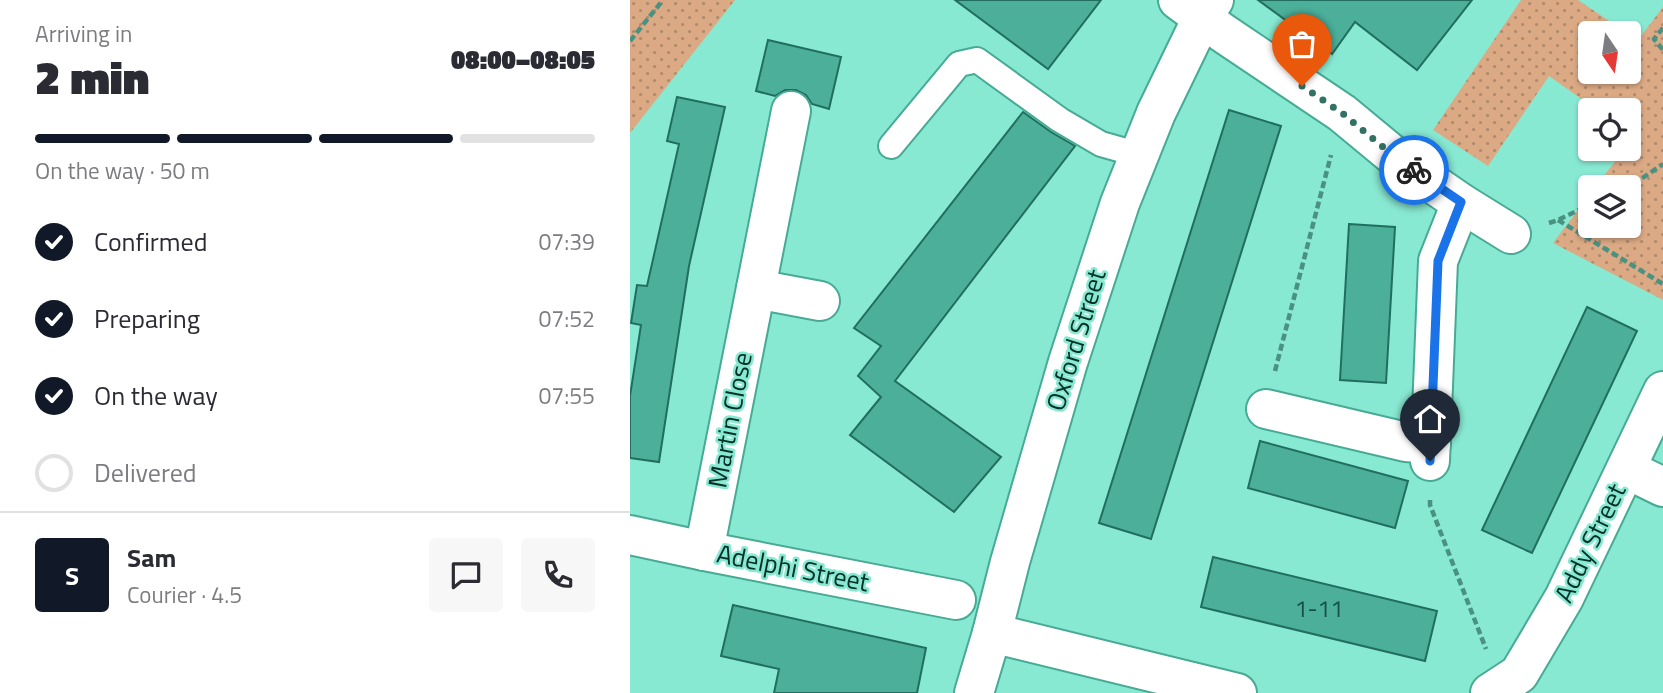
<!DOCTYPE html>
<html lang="en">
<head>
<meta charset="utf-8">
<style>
	body { margin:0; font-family:"Titillium Web",sans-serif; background:#f7f7f7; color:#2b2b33; height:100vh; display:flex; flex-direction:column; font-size:26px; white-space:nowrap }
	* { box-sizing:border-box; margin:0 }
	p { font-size:23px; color:#7c7c81 }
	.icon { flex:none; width:38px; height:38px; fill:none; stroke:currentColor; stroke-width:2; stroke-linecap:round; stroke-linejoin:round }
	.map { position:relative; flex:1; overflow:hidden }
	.details { display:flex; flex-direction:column; background:#fff; width:630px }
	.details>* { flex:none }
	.needle { width:46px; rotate:167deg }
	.fabs { position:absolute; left:948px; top:21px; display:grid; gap:14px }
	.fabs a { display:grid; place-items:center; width:63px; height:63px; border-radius:7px; background:#fff; box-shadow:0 2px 5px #0004; font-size:35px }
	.pin { position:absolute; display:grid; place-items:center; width:60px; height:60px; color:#fff; margin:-72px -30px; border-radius:50% 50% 50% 0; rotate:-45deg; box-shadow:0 0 7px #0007 }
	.pin .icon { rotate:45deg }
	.courier { position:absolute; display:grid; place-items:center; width:70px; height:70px; margin:-35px; border:5px solid #1a73e8; border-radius:50%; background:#fff; color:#222; box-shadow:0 2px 9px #0007 }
	.summary em { font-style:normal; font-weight:800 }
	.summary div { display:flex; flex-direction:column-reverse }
	.summary { display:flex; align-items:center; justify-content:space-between; height:119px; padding:0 35px }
	h1 { font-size:46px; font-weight:800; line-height:52px }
	.bar { display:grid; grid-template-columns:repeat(4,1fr); gap:10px 7px; align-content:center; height:84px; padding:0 35px }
	.bar i { height:9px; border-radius:5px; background:#e1e1e2 }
	.bar .active { background:#111827 }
	.bar p { grid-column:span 4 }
	.line { display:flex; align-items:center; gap:18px; padding:0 35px; border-top:2px solid #e1e1e2 }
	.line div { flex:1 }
	.round { display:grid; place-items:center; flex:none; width:74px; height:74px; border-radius:7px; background:#f7f7f7 }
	ol { padding:0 35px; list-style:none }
	li { display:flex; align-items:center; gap:21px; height:77px }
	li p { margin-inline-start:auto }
	li .icon { padding:7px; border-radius:50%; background:#111827; color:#fff; stroke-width:4 }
	li:last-child { color:#7c7c81 }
	li i { width:38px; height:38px; border:4px solid #e1e1e2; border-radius:50% }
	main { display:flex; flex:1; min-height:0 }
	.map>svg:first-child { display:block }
	.grass { fill:url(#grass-dots) }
	.building { fill:#4baf9a; stroke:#216e5f; stroke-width:2 }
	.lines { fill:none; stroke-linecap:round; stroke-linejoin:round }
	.service-casing { stroke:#47aa95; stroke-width:28 }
	.minor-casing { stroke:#47aa95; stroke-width:42 }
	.tertiary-casing { stroke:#47aa95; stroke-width:42 }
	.path { stroke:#4a9182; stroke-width:4.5; stroke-dasharray:7 3.5; stroke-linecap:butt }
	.service { stroke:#fff; stroke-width:24 }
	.minor { stroke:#fff; stroke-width:38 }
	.tertiary { stroke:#fff; stroke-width:38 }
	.done { stroke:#327164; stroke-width:7; stroke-dasharray:0 12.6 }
	.route { stroke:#1a73e8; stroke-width:9 }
	.labels { text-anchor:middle; stroke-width:5; stroke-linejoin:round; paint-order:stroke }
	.number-label { font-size:23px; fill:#165044 }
	.street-label { font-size:26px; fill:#043028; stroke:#88e9d2 }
</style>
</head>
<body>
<main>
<section class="details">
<div class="summary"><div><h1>2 min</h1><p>Arriving in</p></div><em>08:00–08:05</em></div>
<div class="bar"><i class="active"></i><i class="active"></i><i class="active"></i><i></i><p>On the way · 50 m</p></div>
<ol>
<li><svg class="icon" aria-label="check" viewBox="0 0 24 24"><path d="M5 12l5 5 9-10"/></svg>Confirmed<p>07:39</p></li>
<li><svg class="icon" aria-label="check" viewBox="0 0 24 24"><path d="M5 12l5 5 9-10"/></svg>Preparing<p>07:52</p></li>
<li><svg class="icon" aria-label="check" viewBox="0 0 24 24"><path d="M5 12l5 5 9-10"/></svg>On the way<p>07:55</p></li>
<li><i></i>Delivered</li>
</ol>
<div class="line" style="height:126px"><b class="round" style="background:#111827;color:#fff">S</b><div><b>Sam</b><p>Courier · 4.5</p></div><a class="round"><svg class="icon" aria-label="chat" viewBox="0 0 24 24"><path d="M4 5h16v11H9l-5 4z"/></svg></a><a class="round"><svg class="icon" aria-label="phone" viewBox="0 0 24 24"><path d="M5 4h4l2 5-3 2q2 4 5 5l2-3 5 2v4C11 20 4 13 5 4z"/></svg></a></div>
</section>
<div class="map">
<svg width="1033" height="693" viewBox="0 0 1033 693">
	<defs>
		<pattern id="grass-dots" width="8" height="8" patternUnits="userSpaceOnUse" patternTransform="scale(1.75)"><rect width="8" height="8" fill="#dba984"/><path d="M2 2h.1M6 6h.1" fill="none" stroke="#af8a6c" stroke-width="1.8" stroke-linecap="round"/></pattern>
	</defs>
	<rect width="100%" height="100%" fill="#88e9d2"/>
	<g class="grass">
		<polygon points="0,0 105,0 0,133"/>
		<polygon points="891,0 948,0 997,33 961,33 961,72 999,72 999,35 1008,40 1033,7 1033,300 923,243 961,193 961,226 999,226 999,187 965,187 995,149 999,149 999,143 1004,137 999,133 999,110 967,110 919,76 858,166 803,130"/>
	</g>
	<g class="building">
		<polygon points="325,0 471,0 418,69"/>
		<polygon points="628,0 842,0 787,70 725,22 702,54"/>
		<polygon points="138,40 211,57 199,109 182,104 176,95 166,90 155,90 145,96 126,91"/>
		<polygon points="47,97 95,107 59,266 29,462 0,458 0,396 11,325 1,323 7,285 17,286 49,144 37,141"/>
		<polygon points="599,110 651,126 521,539 469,523"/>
		<polygon points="393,112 421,132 445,146 265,381 371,457 324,512 220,435 251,397 228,376 251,346 224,328"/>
		<polygon points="719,224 765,227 756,383 710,380"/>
		<polygon points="957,307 1007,331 902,553 852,530"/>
		<polygon points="630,441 778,481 765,528 618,488"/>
		<polygon points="583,557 807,611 795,661 571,607"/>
		<polygon points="103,605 296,648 287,693 144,693 149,669 91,656"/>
	</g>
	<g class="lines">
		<g class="service-casing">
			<polyline id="service" points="261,146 329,64 347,60 430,120 471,144 510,155"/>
		</g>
		<g class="minor-casing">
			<g id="minor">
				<polyline points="548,0 593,33 712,113 770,161 831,203 881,234"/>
				<polyline points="126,289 190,301"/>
				<polyline points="636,409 776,442 801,444"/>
				<polyline points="800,461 808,261 831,203"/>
				<polyline points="996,469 1033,487"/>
				<polyline points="0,535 74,551 326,600"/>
				<polyline points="74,551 161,111"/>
				<polyline points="362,633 380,562 438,362 490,203 526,113 572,18 584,0"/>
			</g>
		</g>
		<g class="tertiary-casing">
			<g id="tertiary">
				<polyline points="344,693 362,633 607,693"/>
				<polyline points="860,693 889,674 934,598 1033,391"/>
			</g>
		</g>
		<g class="path">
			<polyline points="1033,28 1024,39 1033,50"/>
			<polyline points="0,41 33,0"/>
			<polyline points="993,187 1014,177 1033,164"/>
			<polyline points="928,220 1033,284"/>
			<polyline points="919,223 928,220 961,204"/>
			<polyline points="645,371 701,155"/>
			<polyline points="800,500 800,505 856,649"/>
		</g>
		<use href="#service" class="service"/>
		<use href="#minor" class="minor"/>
		<use href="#tertiary" class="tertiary"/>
	</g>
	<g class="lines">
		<polyline class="done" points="672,86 712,113 770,161 784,170"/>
		<polyline class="route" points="784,170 831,202 808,261 800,461"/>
	</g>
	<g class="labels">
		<g class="number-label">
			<text x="689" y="617">1-11</text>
		</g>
		<g class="street-label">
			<text transform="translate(446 340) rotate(-73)" y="9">Oxford Street</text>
			<text transform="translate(100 420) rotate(-79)" y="9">Martin Close</text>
			<text transform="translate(960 543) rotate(-64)" y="9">Addy Street</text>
			<text transform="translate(163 568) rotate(11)" y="9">Adelphi Street</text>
		</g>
	</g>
</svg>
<div class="fabs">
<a><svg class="needle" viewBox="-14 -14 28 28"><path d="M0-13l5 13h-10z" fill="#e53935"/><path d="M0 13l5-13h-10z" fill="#7c7c81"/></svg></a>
<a><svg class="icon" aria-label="locate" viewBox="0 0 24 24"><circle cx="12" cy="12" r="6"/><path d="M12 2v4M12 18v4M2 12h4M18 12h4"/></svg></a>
<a><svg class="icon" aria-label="layers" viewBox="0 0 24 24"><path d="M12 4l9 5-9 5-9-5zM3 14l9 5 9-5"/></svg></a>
</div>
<div class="pin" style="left:672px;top:86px;background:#ea580c"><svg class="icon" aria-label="bag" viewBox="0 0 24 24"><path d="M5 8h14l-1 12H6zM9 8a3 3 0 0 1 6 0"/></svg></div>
<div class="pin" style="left:800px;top:461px;background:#1f2937"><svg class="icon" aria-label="home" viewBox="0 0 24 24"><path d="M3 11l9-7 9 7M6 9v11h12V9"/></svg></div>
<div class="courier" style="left:784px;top:170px"><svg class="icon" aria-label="bike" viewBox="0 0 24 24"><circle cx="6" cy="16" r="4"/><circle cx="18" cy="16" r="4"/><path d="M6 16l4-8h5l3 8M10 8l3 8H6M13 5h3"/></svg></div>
</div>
</main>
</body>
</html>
